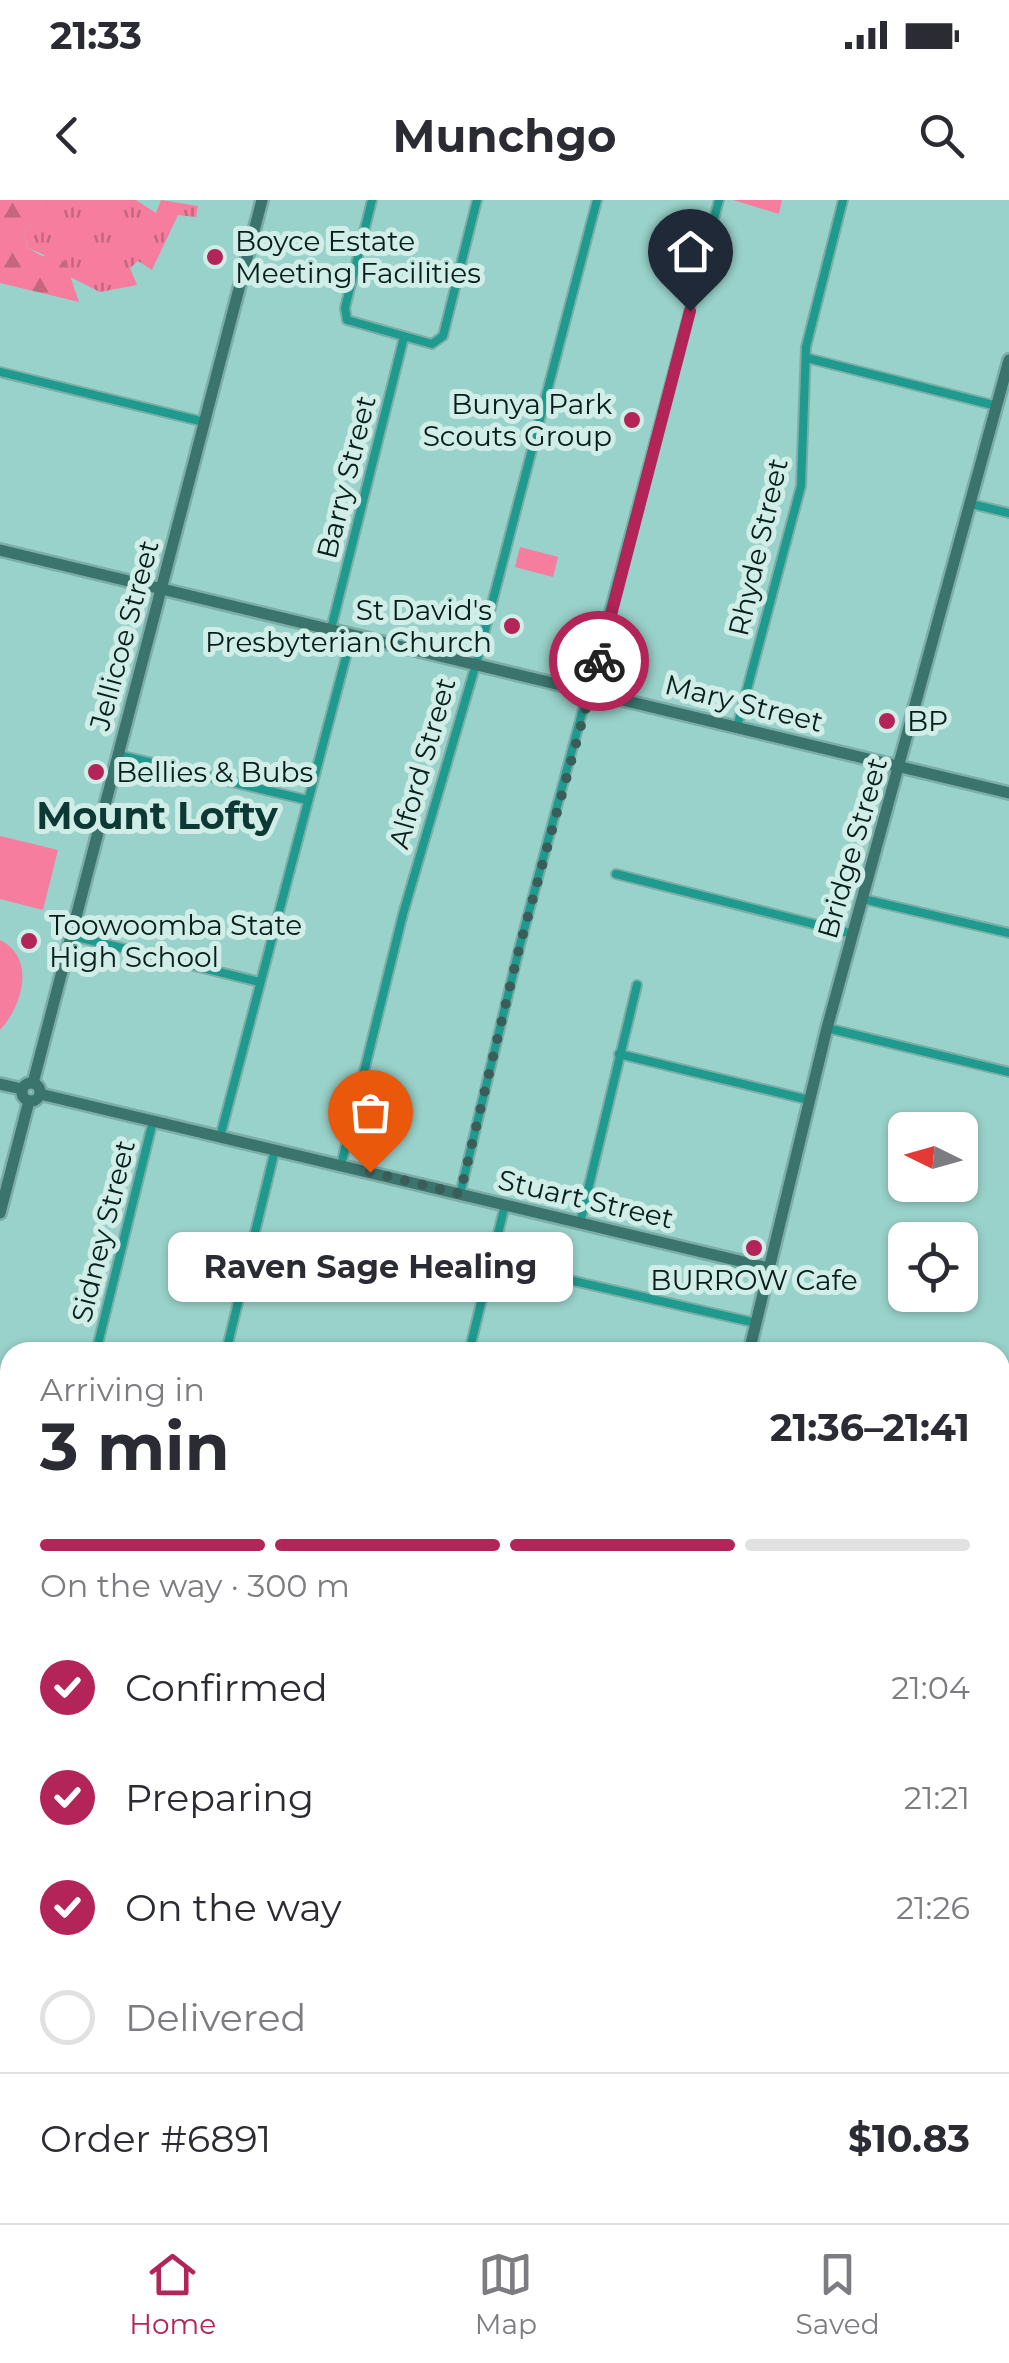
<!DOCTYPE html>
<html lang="en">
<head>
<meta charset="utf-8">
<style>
	body { margin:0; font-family:Montserrat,sans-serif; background:#f7f7f7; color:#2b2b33; height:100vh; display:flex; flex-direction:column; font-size:38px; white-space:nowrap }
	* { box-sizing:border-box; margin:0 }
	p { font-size:32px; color:#7c7c81 }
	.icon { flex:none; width:55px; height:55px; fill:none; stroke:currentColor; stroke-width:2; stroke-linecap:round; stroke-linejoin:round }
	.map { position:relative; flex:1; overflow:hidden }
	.panel { position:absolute; left:0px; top:1142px; width:1010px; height:882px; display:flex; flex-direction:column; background:#fff; border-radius:30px 30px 0 0; box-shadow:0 2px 8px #0004 }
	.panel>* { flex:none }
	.needle { width:65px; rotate:275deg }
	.controls { position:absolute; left:888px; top:912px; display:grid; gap:20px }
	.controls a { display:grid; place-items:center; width:90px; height:90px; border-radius:15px; background:#fff; box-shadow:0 2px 8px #0004; font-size:50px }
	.pin { position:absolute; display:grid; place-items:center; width:85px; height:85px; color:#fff; margin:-102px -42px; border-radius:50% 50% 50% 0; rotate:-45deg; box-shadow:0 0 10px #0007 }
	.pin .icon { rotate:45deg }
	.courier { position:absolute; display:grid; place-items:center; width:100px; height:100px; margin:-50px; border:8px solid #b32458; border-radius:50%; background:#fff; color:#222; box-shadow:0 2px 12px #0007 }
	.bubble { position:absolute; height:70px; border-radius:15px; background:#fff; box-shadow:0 2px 8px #0004; font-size:32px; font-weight:700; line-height:70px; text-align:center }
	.overview em { font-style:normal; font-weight:700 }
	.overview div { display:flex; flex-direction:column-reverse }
	.overview { display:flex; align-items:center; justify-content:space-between; height:170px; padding:0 40px }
	h1 { font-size:65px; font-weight:700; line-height:75px }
	.bar { display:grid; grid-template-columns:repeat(4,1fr); gap:15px 10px; align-content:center; height:120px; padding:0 40px }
	.bar i { height:12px; border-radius:8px; background:#e1e1e2 }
	.bar .current { background:#b32458 }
	.bar p { grid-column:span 4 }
	.line { display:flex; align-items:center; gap:25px; padding:0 40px; border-top:2px solid #e1e1e2 }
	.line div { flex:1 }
	ol { padding:0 40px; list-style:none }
	li { display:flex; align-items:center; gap:30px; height:110px }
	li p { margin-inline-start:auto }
	li .icon { padding:10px; border-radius:50%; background:#b32458; color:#fff; stroke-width:4 }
	li:last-child { color:#7c7c81 }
	li i { width:55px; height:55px; border:5px solid #e1e1e2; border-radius:50% }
	.status { display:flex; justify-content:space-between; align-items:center; height:70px; padding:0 50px; background:#fff; direction:ltr }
	.status svg { height:28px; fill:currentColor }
	header { display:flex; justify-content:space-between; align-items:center; height:130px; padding:0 40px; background:#fff; font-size:45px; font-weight:700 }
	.tab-bar { display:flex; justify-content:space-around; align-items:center; height:140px; border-top:2px solid #e1e1e2; background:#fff; font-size:28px; color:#7c7c81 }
	.tab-bar a { display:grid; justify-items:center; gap:5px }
	.tab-bar .current { color:#b32458 }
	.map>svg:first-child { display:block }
	.grass { fill:url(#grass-tufts) }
	.forest { fill:url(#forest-firs) }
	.garden { fill:#f67d9d }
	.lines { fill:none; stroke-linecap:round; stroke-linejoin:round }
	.street-casing { stroke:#7caea7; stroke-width:12 }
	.secondary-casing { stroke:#7caea7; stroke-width:16 }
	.highway-casing { stroke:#7caea7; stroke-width:20 }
	.street { stroke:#1e9a8f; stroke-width:8 }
	.secondary { stroke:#3a746d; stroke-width:11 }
	.highway { stroke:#214944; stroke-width:15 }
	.done { stroke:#3a5d59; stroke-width:10; stroke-dasharray:0 18 }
	.route { stroke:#b32458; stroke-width:12 }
	.poi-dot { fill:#b32458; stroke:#d0ede8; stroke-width:4 }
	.labels { text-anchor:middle; stroke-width:10; stroke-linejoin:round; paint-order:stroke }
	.poi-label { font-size:28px; fill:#071e1c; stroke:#d0ede8; text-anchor:start }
	.street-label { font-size:28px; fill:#071e1c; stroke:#d0ede8 }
	.district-label { font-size:38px; font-weight:bold; fill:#0c3934; stroke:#d0ede8 }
</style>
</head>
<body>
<div class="status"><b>21:33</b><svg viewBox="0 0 49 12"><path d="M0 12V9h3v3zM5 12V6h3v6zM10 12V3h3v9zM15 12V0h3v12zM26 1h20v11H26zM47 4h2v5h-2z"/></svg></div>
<header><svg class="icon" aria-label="back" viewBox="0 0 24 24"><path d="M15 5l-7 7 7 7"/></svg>Munchgo<svg class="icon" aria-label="search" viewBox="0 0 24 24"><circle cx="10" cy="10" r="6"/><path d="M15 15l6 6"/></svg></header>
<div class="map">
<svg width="1009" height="2023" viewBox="0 0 1009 2023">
	<defs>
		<pattern id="grass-tufts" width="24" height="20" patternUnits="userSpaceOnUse" patternTransform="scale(2.5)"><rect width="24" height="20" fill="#f67d9d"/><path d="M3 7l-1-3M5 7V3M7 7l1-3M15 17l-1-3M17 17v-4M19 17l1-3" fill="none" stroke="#c5667f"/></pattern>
		<pattern id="forest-firs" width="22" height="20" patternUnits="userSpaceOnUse" patternTransform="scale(2.5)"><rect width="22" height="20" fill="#f67d9d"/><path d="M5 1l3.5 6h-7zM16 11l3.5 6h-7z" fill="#c5667f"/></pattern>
	</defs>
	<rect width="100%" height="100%" fill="#99d2ca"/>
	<g class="grass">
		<polygon points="42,0 136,0 156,13 161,0 198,6 196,17 178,15 152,70 138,61 130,68 137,85 100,92 70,77 66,64 28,48 23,30 38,22"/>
		<polygon points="733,0 782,0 779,14"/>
	</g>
	<polygon class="forest" points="0,0 42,0 41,7 55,18 53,26 38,22 23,30 28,48 42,56 56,53 66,64 79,102 0,83"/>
	<g class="garden">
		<polygon points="520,347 558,357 553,377 515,367"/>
		<polygon points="0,636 58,650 43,710 0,699"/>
		<path d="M0,740C36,758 23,805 0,830Z"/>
	</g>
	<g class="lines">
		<g class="street-casing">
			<g id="street">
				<polyline points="372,0 345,108 347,120 432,144 443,136 477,0"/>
				<polyline points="807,158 997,206"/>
				<polyline points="0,172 204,222"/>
				<polyline points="971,304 1009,313"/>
				<polyline points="331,429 404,137"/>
				<polyline points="737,527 801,286 806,147 843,0"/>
				<polyline points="119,555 307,600"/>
				<polyline points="616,674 853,734"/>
				<polyline points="863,699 1009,733"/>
				<polyline points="73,736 260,782"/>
				<polyline points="827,828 1009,872"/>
				<polyline points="619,854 809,900"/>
				<polyline points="220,937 352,434"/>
				<polyline points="341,965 403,714 478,457 597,0"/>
				<polyline points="460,994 520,745 719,0"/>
				<polyline points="580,1023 637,785"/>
				<polyline points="491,1062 756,1123"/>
				<polyline points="96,1152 153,921"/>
				<polyline points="226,1152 275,950"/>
				<polyline points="469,1152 505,1005"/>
				<polyline points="1000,1267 1009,1228"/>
				<polyline points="1000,1324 1009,1326"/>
				<polyline points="1000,1477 1009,1479"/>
				<polyline points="1000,1489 1009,1492"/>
				<polyline points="0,1610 10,1612"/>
				<polyline points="0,1719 10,1722"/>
				<polyline points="1000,1798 1009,1800"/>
				<polyline points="0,1825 10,1828"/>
				<polyline points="1000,1943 1009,1945"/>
				<polyline points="598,2015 633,2023"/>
				<polyline points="4,2023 10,1996"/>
				<polyline points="77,2023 79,2015"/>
				<polyline points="740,2023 742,2015"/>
				<polyline points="874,2023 876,2015"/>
				<polyline points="980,2023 982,2015"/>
			</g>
		</g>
		<g class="secondary-casing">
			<g id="secondary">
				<polyline points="0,350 1009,593"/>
				<circle cx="31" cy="892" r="9"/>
				<polyline points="33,883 262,0"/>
				<polyline points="0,884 22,889"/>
				<polyline points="40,894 769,1068"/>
				<polyline points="0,1013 29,901"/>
				<polyline points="749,1152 827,828 1009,160"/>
				<polyline points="0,1414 10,1416"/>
				<polyline points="1000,1655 1009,1657"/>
				<polyline points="532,2023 534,2015"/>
			</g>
		</g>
		<g class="highway-casing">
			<g id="highway">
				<polyline points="0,1953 10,1956"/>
				<polyline points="254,2015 289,2023"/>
			</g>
		</g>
		<use href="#street" class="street"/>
		<use href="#secondary" class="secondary"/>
		<use href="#highway" class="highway"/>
	</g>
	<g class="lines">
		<polyline class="done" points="370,972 460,994 520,745 599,461"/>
		<polyline class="route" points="599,461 690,111"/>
	</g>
	<g class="poi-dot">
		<circle cx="215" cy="57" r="10"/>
		<circle cx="632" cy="220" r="10"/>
		<circle cx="512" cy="426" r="10"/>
		<circle cx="887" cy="521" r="10"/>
		<circle cx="96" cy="572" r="10"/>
		<circle cx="29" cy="741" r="10"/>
		<circle cx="754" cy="1048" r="10"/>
	</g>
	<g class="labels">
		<g class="poi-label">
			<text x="235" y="51">Boyce Estate<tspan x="235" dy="32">Meeting Facilities</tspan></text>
			<text x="612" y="214" text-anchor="end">Bunya Park<tspan x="612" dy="32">Scouts Group</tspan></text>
			<text x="492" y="420" text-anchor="end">St David's<tspan x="492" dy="32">Presbyterian Church</tspan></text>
			<text x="907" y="531">BP</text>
			<text x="116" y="582">Bellies &amp; Bubs</text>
			<text x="49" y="735">Toowoomba State<tspan x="49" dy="32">High School</tspan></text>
			<text x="754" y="1090" text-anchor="middle">BURROW Cafe</text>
		</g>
		<g class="street-label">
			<text transform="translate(346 277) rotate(-76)" y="10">Barry Street</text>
			<text transform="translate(758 347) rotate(-77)" y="10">Rhyde Street</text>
			<text transform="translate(124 435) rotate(-75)" y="10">Jellicoe Street</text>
			<text transform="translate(744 503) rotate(14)" y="10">Mary Street</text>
			<text transform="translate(422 563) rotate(-74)" y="10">Alford Street</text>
			<text transform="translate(852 648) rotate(-74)" y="10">Bridge Street</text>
			<text transform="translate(586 999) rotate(13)" y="10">Stuart Street</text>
			<text transform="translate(103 1031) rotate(-76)" y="10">Sidney Street</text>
		</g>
		<g class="district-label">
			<text x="157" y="629">Mount Lofty</text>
		</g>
	</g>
</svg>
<div class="controls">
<a><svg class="needle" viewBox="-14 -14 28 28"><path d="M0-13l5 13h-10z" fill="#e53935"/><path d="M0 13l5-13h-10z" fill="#7c7c81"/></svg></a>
<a><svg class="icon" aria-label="locate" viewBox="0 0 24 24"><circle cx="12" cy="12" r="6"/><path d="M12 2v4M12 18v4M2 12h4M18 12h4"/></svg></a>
</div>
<div class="pin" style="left:370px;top:972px;background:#ea580c"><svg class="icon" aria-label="bag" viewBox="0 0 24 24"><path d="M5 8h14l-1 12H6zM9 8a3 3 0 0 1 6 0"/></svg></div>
<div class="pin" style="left:690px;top:111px;background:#1f2937"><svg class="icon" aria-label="home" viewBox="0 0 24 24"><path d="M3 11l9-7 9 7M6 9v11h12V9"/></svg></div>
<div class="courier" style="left:599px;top:461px"><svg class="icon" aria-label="bike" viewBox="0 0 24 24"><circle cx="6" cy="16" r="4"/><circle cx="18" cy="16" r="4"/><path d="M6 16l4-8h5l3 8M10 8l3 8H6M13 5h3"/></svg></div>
<div class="bubble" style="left:168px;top:1032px;width:405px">Raven Sage Healing</div>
<section class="panel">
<div class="overview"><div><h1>3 min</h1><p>Arriving in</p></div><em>21:36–21:41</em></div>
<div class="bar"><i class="current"></i><i class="current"></i><i class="current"></i><i></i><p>On the way · 300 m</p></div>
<ol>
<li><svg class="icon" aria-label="check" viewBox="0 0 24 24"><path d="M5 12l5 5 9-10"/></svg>Confirmed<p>21:04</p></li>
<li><svg class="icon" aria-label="check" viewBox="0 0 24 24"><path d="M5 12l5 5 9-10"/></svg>Preparing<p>21:21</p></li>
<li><svg class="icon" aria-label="check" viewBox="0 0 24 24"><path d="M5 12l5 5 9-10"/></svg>On the way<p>21:26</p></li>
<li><i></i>Delivered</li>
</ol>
<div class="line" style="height:130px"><div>Order #6891</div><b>$10.83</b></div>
</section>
</div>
<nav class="tab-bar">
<a class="current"><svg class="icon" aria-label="home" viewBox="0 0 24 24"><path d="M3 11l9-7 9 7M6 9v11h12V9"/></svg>Home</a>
<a><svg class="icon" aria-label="map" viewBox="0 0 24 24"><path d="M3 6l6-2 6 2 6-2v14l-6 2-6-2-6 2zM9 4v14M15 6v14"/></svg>Map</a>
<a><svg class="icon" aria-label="saved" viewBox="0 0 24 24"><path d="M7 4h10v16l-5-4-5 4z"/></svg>Saved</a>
</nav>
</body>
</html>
